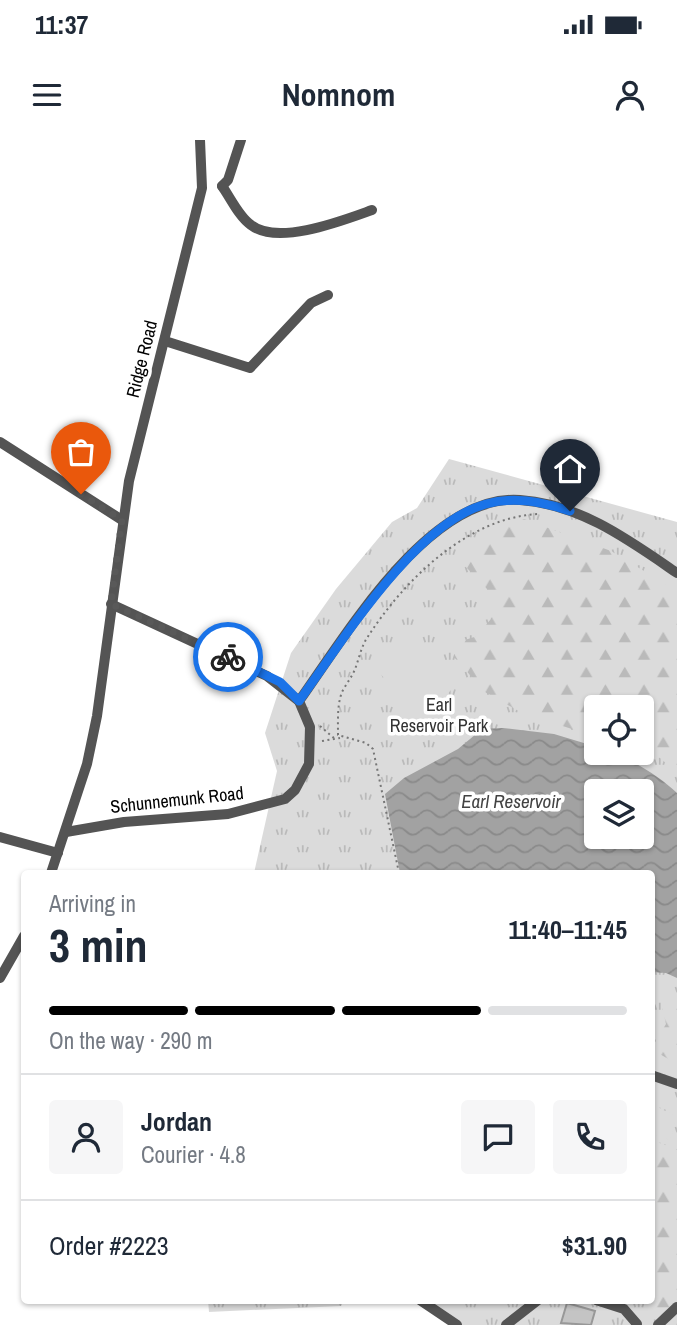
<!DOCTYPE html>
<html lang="en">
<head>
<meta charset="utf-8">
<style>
	body { margin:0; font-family:"Archivo Narrow",sans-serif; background:#f6f6f7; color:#1f2937; height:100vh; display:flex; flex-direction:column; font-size:26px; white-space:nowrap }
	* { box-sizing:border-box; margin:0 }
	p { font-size:23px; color:#747a83 }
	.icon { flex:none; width:38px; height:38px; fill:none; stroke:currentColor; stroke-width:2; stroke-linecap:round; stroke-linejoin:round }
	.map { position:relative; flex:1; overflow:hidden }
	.sheet { position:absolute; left:21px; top:730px; width:634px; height:434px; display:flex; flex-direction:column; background:#fff; border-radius:7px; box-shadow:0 2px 5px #0004 }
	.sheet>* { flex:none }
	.fabs { position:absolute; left:584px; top:555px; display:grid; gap:14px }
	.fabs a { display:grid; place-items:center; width:70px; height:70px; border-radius:7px; background:#fff; box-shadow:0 2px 5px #0004; font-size:35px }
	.pin { position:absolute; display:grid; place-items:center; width:60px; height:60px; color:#fff; margin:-72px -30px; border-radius:50% 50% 50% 0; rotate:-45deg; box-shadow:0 0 7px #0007 }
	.pin .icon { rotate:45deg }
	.courier { position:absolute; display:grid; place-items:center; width:70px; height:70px; margin:-35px; border:5px solid #1a73e8; border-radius:50%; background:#fff; color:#222; box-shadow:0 2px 9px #0007 }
	.overview em { font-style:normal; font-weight:800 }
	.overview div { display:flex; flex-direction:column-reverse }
	.overview { display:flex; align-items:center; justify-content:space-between; height:119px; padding:0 28px }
	h1 { font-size:46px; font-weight:800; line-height:52px }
	.bar { display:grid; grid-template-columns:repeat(4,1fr); gap:10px 7px; align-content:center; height:84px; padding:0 28px }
	.bar i { height:9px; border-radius:5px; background:#e0e1e3 }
	.bar .current { background:#000 }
	.bar p { grid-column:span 4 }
	.line { display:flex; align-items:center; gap:18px; padding:0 28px; border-top:2px solid #e0e1e3 }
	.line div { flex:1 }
	.round { display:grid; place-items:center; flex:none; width:74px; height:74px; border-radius:7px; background:#f6f6f7 }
	.status { display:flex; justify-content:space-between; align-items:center; height:49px; padding:0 35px; background:#fff; direction:ltr }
	.status svg { height:19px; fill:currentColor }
	header { display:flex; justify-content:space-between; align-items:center; height:91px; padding:0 28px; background:#fff; font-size:32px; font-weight:800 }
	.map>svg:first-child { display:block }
	.grass { fill:url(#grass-tufts); fill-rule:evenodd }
	.forest { fill:url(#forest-firs) }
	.pitch { fill:#dbdbdb }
	.water { fill:url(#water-waves); fill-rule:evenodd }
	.building { fill:#c4c4c4; stroke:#989898; stroke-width:2 }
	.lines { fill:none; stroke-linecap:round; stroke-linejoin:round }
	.path { stroke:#767676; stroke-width:2; stroke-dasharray:2 3.5; stroke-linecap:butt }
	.minor { stroke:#545454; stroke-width:10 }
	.done { stroke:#595959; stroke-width:7; stroke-dasharray:0 12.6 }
	.route { stroke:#1a73e8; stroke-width:9 }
	.labels { text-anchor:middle; stroke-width:7; stroke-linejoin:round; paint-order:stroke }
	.street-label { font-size:18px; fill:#000; stroke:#fff }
	.park-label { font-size:18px; fill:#323232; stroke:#fff }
	.water-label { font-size:19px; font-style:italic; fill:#434343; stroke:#fff }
</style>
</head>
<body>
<div class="status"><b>11:37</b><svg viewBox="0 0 49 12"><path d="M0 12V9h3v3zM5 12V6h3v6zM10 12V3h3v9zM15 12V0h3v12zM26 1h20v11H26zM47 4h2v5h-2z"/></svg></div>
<header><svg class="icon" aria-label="menu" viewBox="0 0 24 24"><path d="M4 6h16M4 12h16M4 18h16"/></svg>Nomnom<svg class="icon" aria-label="person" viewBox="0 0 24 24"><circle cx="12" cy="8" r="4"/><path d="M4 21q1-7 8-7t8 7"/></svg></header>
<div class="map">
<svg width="677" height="1185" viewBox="0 0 677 1185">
	<defs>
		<pattern id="grass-tufts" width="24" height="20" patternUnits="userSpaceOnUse" patternTransform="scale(1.75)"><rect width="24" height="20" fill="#dbdbdb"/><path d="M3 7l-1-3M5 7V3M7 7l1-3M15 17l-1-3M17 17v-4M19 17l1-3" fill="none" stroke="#bababa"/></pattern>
		<pattern id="forest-firs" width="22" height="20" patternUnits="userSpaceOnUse" patternTransform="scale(1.75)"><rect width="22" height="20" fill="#dbdbdb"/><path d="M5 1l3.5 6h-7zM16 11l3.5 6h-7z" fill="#bababa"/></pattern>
		<pattern id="water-waves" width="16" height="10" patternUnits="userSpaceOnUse" patternTransform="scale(1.75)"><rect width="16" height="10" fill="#a2a2a2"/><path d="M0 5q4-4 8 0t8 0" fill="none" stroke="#8a8a8a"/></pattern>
	</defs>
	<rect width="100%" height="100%" fill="#fff"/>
	<g class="grass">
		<path d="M449,319L677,382V1185H450L414,1160H651V733H254L277,631L265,593L291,513L336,449L392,382L417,368ZM597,567H642V612H597ZM597,651H642V696H597Z"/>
		<polygon points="208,1160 344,1160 341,1166 209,1172"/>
	</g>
	<g class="forest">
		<polygon points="524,379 611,411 677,451 677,633 659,617 642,612 642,567 597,567 597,597 522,573 485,552 454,517 459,502 477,496 495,474 489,451 466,427 479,397"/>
		<polygon points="677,856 677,924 651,909 666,884 660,858"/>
		<polygon points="651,1000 677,1009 677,1185 667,1185 646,1160 651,1160"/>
	</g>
	<g class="pitch">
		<polygon points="406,496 457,543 426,579 376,530"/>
		<polygon points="654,965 677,977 670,1000 651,993 651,966"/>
	</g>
	<path class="water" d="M503,588L554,594L597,607V612C623,612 658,635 677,653V838L666,833L651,832V733H400L385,654L404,638L458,609L482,589ZM597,651H642V696H597Z"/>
	<polygon class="building" points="567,1163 595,1171 591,1185 561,1183"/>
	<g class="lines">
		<g class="path">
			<polyline points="320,586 335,599"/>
			<polyline points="322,601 340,598"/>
			<path d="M399,733L373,609L366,603L338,595C338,581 337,565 342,552C346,544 352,537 355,529C359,519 361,507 367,498C404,440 468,377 539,374"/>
		</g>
		<g class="minor">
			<path d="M222,46C230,57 239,77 251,85C278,106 344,80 372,70"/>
			<polyline points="222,46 228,40 241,0"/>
			<polyline points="165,201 250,228 311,163 328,155"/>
			<polyline points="0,302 122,380"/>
			<polyline points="111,464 267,536 299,561"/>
			<path d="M66,692L124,682L228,674L285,659L295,650L309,624L310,587L299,561C345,497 429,353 520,360C580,364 629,400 677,433"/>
			<polyline points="0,697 58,713"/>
			<polyline points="51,733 87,624 97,576 129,341 202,48 200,0"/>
			<polyline points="0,838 24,796"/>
			<polyline points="651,935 677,944"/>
			<polyline points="420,1160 457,1185"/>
			<polyline points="596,1160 624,1169 637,1184"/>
			<polyline points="506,1185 538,1160"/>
			<polyline points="658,1185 677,1167"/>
		</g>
	</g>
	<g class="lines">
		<polyline class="done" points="81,354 122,380 111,464 228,517"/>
		<path class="route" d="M228,517L280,542L299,561C342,502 414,384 486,364C514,356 544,362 570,371"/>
	</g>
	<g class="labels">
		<g class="street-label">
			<text transform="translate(142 219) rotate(-76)" y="6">Ridge Road</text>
			<text transform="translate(177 660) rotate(-6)" y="6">Schunnemunk Road</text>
		</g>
		<g class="park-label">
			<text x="439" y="571">Earl<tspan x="439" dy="21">Reservoir Park</tspan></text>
		</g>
		<g class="water-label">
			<text x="511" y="668">Earl Reservoir</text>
		</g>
	</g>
</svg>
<div class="fabs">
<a><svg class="icon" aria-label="locate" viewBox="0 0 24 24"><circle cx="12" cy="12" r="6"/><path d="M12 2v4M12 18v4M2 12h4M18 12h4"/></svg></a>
<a><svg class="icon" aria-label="layers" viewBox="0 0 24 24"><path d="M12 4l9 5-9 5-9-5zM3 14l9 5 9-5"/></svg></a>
</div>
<div class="pin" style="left:81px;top:354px;background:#ea580c"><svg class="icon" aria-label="bag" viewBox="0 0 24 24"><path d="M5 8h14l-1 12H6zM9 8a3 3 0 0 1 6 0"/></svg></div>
<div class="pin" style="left:570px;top:371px;background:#1f2937"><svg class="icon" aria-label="home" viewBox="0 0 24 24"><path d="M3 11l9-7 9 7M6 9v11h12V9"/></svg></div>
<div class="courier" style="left:228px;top:517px"><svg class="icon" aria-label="bike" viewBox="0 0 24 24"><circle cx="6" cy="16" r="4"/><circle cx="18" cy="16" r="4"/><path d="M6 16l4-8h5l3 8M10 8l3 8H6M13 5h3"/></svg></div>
<section class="sheet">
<div class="overview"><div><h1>3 min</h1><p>Arriving in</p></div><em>11:40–11:45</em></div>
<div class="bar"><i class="current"></i><i class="current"></i><i class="current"></i><i></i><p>On the way · 290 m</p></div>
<div class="line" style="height:126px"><a class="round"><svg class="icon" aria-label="person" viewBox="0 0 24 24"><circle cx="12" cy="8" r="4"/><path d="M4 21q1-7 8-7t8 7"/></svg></a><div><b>Jordan</b><p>Courier · 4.8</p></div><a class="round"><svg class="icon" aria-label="chat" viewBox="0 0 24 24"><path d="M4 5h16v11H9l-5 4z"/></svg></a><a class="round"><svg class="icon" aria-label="phone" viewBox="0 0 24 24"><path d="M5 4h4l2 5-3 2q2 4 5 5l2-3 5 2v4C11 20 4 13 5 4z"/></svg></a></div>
<div class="line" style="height:91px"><div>Order #2223</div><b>$31.90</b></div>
</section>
</div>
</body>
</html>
